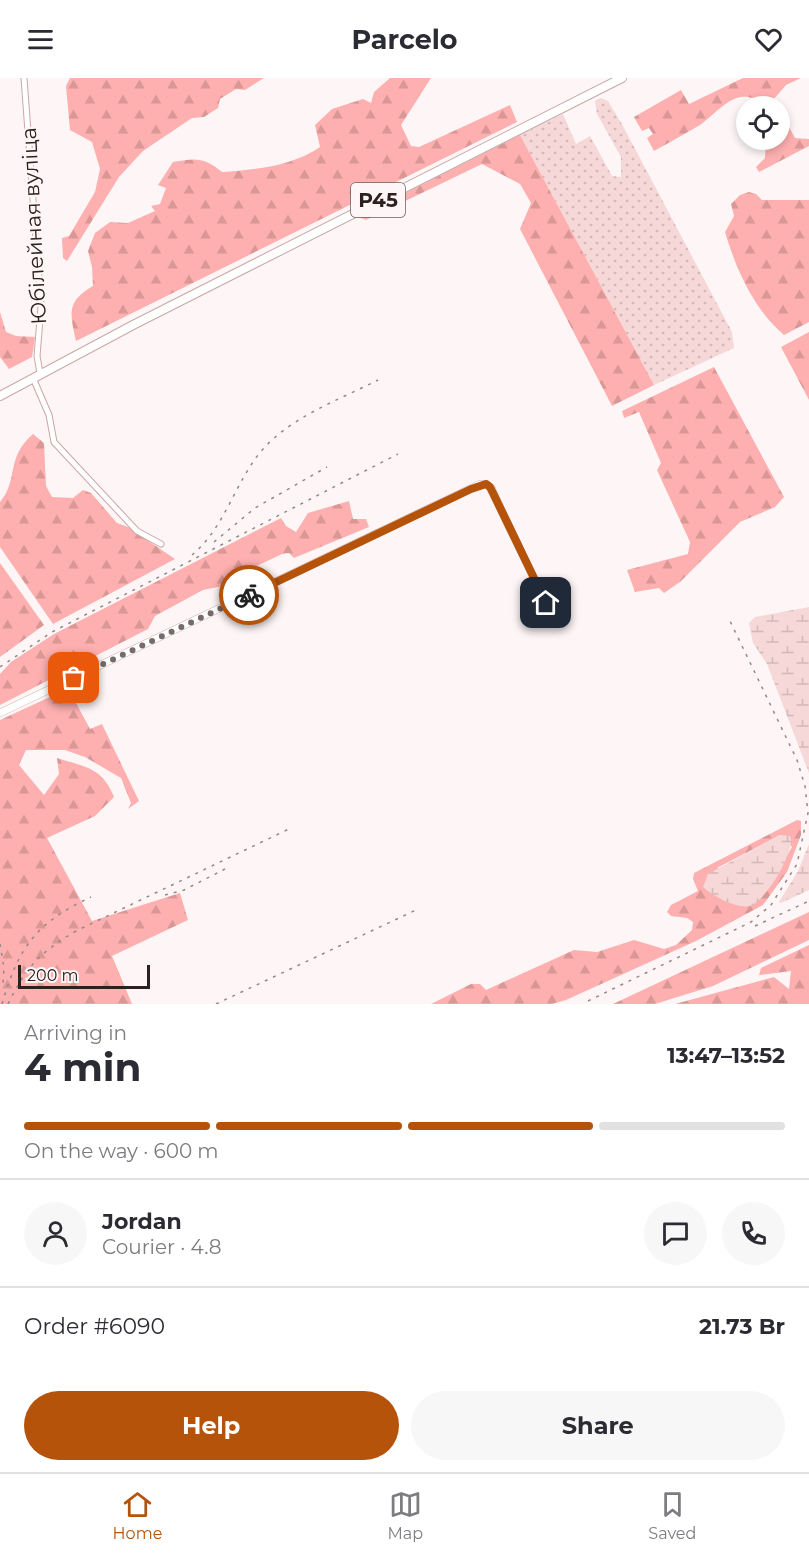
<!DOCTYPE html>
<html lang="en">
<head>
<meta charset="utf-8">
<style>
	body { margin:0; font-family:Montserrat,sans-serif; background:#f7f7f7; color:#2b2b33; height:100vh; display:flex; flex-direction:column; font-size:22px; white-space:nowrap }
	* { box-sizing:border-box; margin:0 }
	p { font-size:20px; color:#7c7c81 }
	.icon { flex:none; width:33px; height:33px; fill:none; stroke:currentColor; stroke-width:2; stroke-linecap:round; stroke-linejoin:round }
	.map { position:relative; height:926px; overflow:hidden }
	.details { display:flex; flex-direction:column; background:#fff; flex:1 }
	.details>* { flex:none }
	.fabs { position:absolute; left:736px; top:18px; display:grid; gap:12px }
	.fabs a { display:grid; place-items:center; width:54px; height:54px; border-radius:50%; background:#fff; box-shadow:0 3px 9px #0003; font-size:30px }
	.scale { position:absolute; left:18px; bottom:15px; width:132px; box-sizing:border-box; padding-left:6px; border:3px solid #2d201f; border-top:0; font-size:16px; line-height:21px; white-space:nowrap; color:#2d201f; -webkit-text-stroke:4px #fef6f6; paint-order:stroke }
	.pin { position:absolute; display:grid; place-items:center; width:51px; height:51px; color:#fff; margin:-26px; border-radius:12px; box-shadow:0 3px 9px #0006 }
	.courier { position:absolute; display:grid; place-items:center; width:60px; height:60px; margin:-30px; border:4px solid #b45309; border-radius:50%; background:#fff; color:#222; box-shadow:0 2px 8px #0007 }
	.head em { font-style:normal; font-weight:700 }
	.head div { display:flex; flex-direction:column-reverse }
	.head { display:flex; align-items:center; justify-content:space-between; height:102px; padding:0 24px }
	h1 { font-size:39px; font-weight:700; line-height:45px }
	.bar { display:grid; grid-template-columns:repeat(4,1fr); gap:9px 6px; align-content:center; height:72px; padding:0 24px }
	.bar i { height:8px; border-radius:4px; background:#e1e1e2 }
	.bar .active { background:#b45309 }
	.bar p { grid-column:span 4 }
	.line { display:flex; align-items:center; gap:15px; padding:0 24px; border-top:2px solid #e1e1e2 }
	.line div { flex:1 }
	.round { display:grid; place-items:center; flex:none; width:63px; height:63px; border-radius:32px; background:#f7f7f7 }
	.button { display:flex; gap:12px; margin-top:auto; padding:12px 24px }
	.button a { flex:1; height:69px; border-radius:36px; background:#b45309; color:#fff; font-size:24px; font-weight:700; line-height:69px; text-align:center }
	.button a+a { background:#f7f7f7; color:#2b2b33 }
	header { display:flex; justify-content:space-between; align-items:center; height:78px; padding:0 24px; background:#fff; font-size:27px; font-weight:700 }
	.tabs { display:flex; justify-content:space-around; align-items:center; height:84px; border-top:2px solid #e1e1e2; background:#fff; font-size:16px; color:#7c7c81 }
	.tabs a { display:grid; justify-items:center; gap:3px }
	.tabs .active { color:#b45309 }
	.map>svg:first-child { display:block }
	.grass { fill:url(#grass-dots) }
	.forest { fill:url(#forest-firs); fill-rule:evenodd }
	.wetland { fill:url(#wetland-marsh) }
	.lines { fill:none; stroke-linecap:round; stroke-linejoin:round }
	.minor-casing { stroke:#caa7a6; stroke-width:7 }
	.tertiary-casing { stroke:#caa7a6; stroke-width:8 }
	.primary-casing { stroke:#caa7a6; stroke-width:10 }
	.minor { stroke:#fff; stroke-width:5 }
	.tertiary { stroke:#fff; stroke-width:7 }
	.primary { stroke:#fff; stroke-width:8 }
	.rail { stroke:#938888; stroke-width:1.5; stroke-dasharray:3 6; stroke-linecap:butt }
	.done { stroke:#766b6a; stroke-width:6; stroke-dasharray:0 10.8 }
	.route { stroke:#b45309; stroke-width:8 }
	.labels { text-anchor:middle; stroke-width:4.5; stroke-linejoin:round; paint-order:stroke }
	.shield { fill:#fef6f6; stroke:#6c6060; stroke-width:1.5 }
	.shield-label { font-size:20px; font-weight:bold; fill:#2d201f }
	.street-label { font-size:21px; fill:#2d201f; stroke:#fef6f6 }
</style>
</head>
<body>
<header><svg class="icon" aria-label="menu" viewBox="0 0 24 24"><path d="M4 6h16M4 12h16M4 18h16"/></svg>Parcelo<svg class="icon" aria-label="heart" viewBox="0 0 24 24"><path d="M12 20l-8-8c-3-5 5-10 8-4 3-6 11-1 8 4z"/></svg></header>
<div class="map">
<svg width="809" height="926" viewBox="0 0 809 926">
	<defs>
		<pattern id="grass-dots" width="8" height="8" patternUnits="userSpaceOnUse" patternTransform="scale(1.5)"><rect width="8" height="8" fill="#f5d8d7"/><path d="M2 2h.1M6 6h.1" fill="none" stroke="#d2b9b8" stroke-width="1.8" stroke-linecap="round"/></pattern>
		<pattern id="forest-firs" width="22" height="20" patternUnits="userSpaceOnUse" patternTransform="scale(1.5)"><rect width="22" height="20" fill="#fdb0af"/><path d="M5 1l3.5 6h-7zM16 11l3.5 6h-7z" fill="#d99796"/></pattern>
		<pattern id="wetland-marsh" width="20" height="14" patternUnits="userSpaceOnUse" patternTransform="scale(1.5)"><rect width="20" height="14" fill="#f5d8d7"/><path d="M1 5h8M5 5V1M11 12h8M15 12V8" fill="none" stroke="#d2b9b8"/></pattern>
	</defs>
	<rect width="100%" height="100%" fill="#fef6f6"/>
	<polygon class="grass" points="601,20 608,23 623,48 732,254 734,270 654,307 520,57 563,36 576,66 590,58 612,98 621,99 621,79 597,36 595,23"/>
	<g class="forest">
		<polygon points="70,0 264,0 245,12 236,11 220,21 218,30 204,39 192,40 143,73 119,99 67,183 63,180 62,160 69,158 95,114 100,91 92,64 70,52 66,8"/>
		<path d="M390,0H431L401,47L411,68L419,69L510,27L517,44L76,263C70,235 66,224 93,208L92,189L88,173L95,155L110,144L128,145L155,133L151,128L160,126L166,110L158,107L173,84C196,80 204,79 222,94C254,92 293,88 320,69L315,47L332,31L363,21L371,25L374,14Z"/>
		<path d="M743,0H801L786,7L773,22L775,28H765C738,4 720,33 700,47C685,56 670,64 654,73L647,60L653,56L649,50L642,53L634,39L681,12L689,26Z"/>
		<polygon points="780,41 789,49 795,60 809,61 809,68 759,94 756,89 765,80 766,62 780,62"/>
		<polygon points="520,57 654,307 612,328 520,151 531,125 520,106 482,86 366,142 358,139"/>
		<path d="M749,114L756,116L762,122H809V244L784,257C754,232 736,191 725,154L734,138L731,126L740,117Z"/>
		<polygon points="0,234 6,254 16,258 35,259 32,279 9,291 0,279"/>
		<polygon points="809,254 809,322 781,269"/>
		<polygon points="714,289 784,419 775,429 740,444 680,504 664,515 659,510 635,514 627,492 688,476 690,464 657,392 661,385 639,334 624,340 622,333"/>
		<path d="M33,356L44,365L46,408L52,419L73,420L83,412L91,415L117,445L128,449L175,481L53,546L0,469V424C19,402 5,380 33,356Z"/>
		<polygon points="349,423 353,441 366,441 369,449 294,480 289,475 282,476 225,503 223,508 203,512 155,538 148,551 0,627 0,596 11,584 54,556 281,440 286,448 296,454 308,435"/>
		<polygon points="0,485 44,547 0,579"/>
		<path d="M78,606L81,615L75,623L90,651L102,646L139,723L128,731L131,725L121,700L85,679L65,672H26L19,687L44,717L59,696L57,680C85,689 102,689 114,719L95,738L47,760L92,843L180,815L188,842L112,878L132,926H0V642Z"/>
		<path d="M797,742L801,743V757L787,794L763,827L696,863L566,922L552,926H431L471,906H480L486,912L574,872L597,874L634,862L664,871L676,867L692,852L693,844L687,840L671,838L667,834L671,827L698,813L693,801L694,795ZM780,757L792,769L767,811L717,790Z"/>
		<polygon points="809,834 809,862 713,908 655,926 613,926"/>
		<polygon points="809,867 809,926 675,926 774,899 789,911 791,893 759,897 761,890"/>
	</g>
	<g class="wetland">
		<polygon points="809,529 809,695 767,586 753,565 749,545 755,539"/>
		<path d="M780,757L790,758C797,771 765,824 750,828C736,831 713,818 703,809L708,796Z"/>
		<polygon points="809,766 809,812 781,825 779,824 798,793"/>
	</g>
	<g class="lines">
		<g class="minor-casing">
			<g id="minor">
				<polyline points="24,0 41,229 37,278 40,295"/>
				<polyline points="33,300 49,337 54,364 137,453 161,466"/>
				<polyline points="492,411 546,525"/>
			</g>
		</g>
		<g class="tertiary-casing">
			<polyline id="tertiary" points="0,635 480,406 486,406 492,411"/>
		</g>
		<g class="primary-casing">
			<polyline id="primary" points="0,318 135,246 622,0"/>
		</g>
		<use href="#minor" class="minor"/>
		<use href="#tertiary" class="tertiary"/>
		<use href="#primary" class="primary"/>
		<g class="rail">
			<polyline points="214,464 255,430 327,389"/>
			<path d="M192,477C224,450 233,410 258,377C287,340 337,323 378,302"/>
			<polyline points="0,589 52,554 398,376"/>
			<polyline points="165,817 184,812 225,791"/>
			<polyline points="755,848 809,823"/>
			<polyline points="0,866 4,890 3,905"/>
			<polyline points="588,923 751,844 771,827 797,786 808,735 805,708 797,682 730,543"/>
			<path d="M2,926C19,868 36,845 91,819"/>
			<path d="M8,926C27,888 39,875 76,853L291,750"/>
			<polyline points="216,926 416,832"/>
		</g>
	</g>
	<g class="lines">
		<polyline class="done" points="74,600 249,517"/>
		<polyline class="route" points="249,517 471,411 486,406 490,409 546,525"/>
	</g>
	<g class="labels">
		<rect class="shield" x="351" y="105" width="54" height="34" rx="4.5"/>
		<g class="shield-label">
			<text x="378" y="129">Р45</text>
		</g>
		<g class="street-label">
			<text transform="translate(34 148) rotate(-93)" y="7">Юбілейная вуліца</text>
		</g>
	</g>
</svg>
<div class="fabs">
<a><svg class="icon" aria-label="locate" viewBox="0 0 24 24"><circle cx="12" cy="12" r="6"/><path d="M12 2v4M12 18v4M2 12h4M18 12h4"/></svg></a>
</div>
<div class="scale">200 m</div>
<div class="pin" style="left:74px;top:600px;background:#ea580c"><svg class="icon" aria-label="bag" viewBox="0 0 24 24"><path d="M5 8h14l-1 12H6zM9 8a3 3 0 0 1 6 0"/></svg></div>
<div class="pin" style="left:546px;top:525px;background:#1f2937"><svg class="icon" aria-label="home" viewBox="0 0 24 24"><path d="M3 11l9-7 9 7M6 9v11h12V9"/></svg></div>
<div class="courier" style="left:249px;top:517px"><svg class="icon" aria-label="bike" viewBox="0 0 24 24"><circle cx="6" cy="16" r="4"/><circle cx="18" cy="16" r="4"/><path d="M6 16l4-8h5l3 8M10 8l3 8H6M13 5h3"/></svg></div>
</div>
<section class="details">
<div class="head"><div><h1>4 min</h1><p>Arriving in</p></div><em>13:47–13:52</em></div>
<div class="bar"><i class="active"></i><i class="active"></i><i class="active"></i><i></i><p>On the way · 600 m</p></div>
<div class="line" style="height:108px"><a class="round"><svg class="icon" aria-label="person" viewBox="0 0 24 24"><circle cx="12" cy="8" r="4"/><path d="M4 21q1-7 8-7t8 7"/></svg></a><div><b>Jordan</b><p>Courier · 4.8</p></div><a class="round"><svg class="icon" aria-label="chat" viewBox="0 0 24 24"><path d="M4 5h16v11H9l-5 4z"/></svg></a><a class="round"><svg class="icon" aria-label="phone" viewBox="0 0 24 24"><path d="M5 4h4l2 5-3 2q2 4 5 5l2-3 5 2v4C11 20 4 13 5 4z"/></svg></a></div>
<div class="line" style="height:78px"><div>Order #6090</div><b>21.73 Br</b></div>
<div class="button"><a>Help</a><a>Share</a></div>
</section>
<nav class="tabs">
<a class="active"><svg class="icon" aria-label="home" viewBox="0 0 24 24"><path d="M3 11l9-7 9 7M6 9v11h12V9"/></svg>Home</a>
<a><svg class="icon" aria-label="map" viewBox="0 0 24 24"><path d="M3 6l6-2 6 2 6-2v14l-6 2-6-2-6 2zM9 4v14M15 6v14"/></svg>Map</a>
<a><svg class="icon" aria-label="saved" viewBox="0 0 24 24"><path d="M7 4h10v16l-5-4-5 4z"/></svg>Saved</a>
</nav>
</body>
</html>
